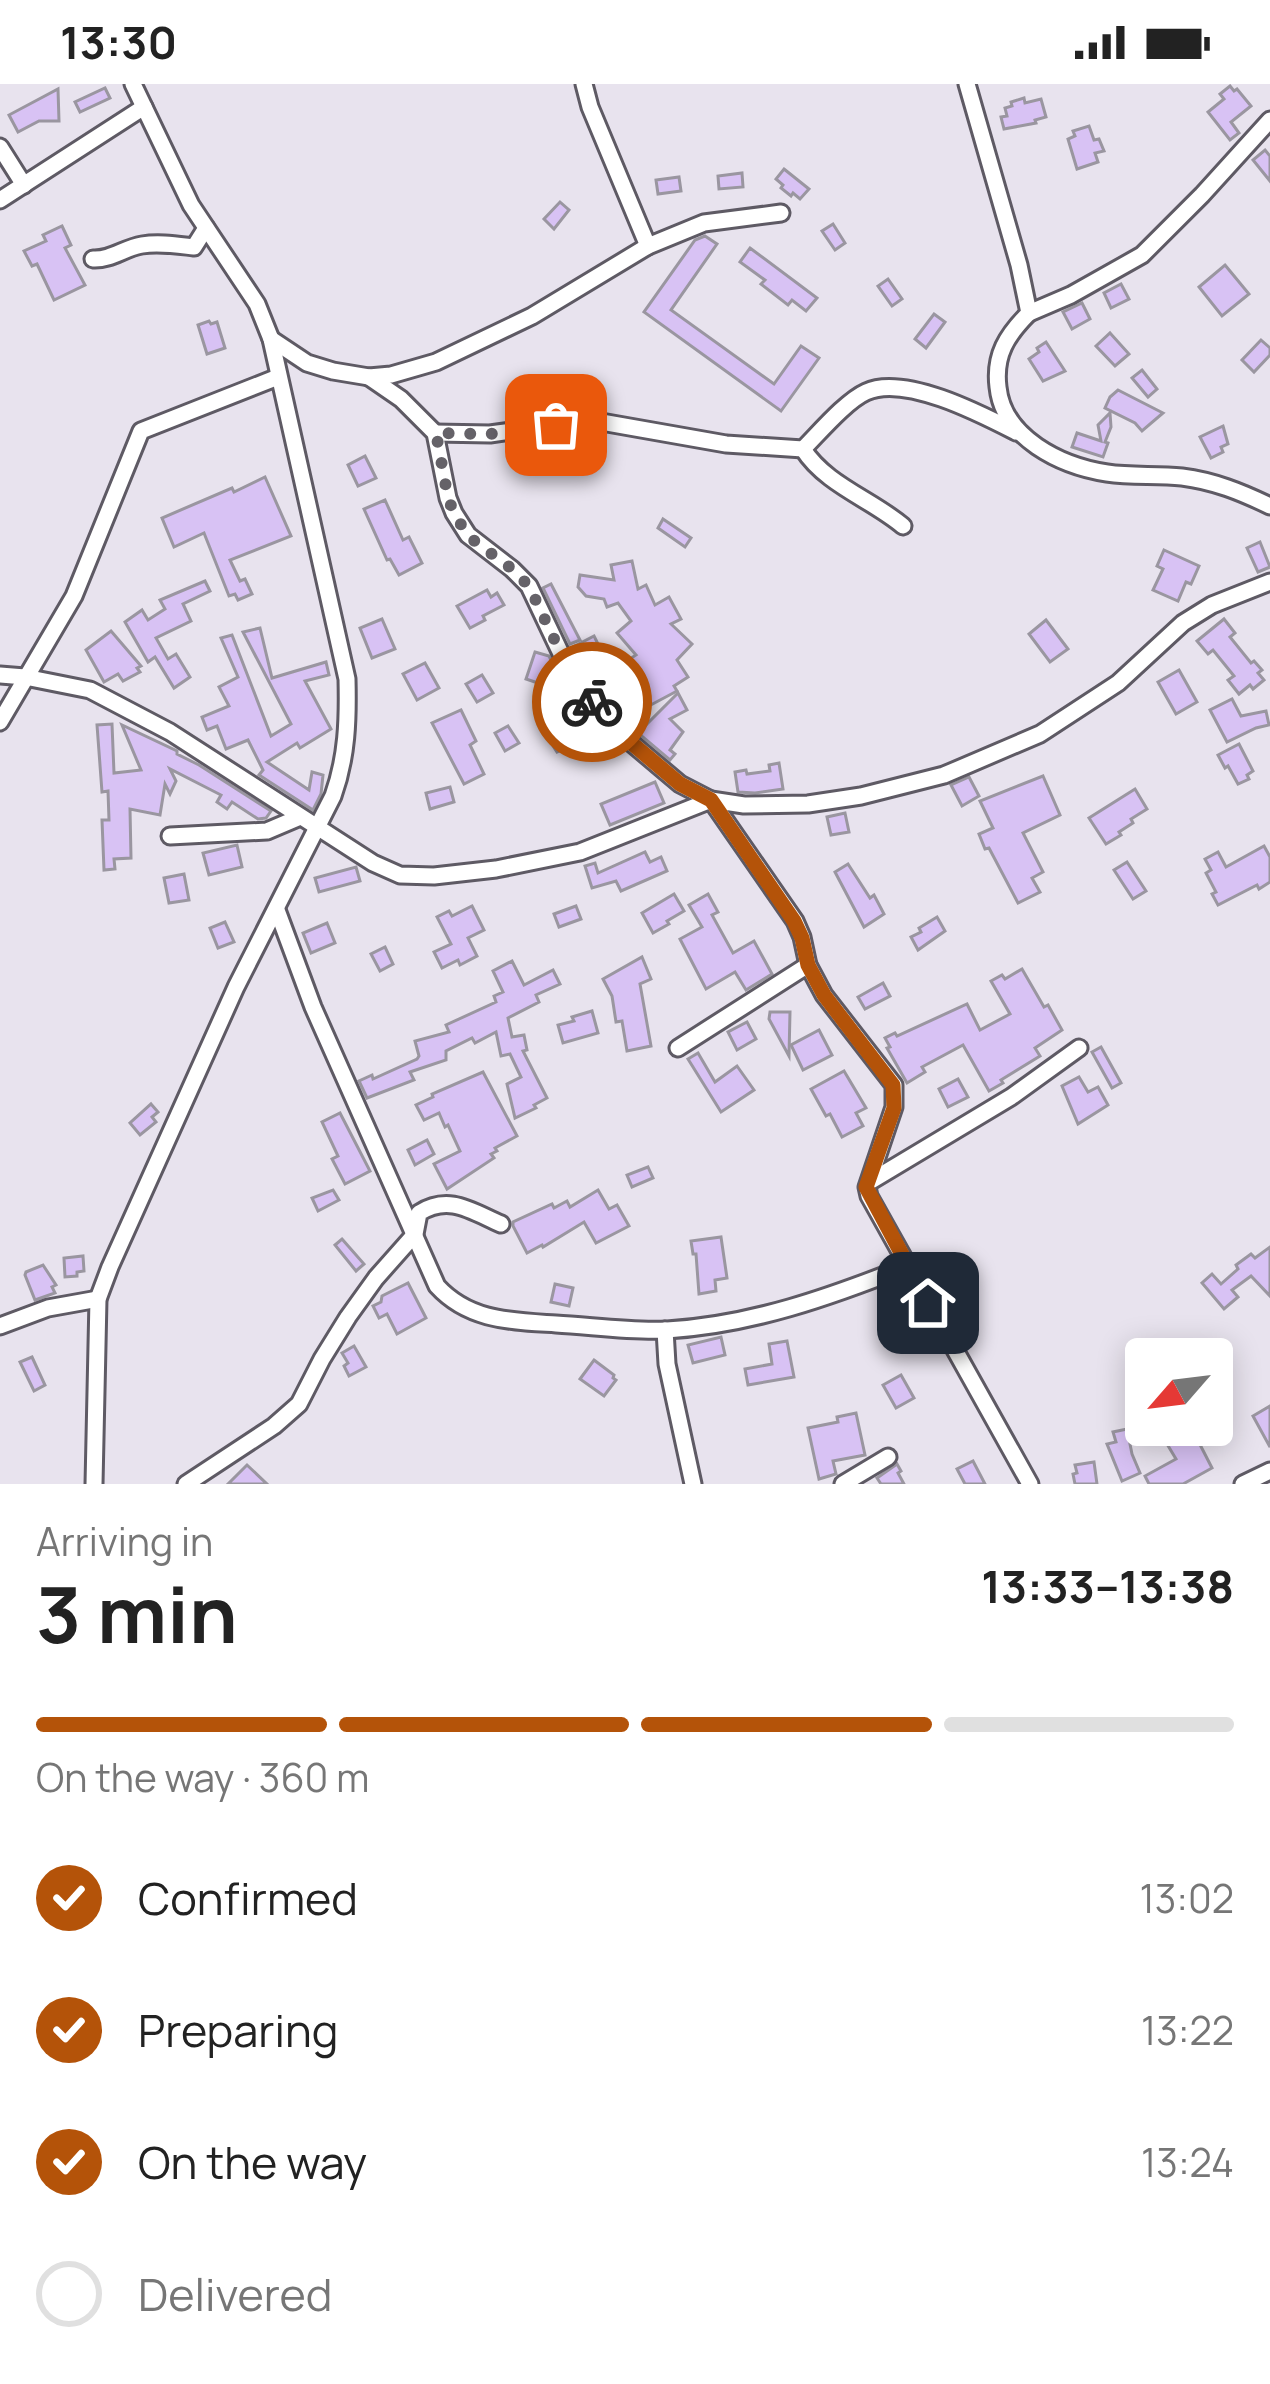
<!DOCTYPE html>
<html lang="en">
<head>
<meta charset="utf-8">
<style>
	body { margin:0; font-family:Manrope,sans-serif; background:#f2f2f2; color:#222; height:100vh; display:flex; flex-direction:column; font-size:45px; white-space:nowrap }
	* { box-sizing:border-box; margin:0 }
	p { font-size:39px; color:#767676 }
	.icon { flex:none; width:66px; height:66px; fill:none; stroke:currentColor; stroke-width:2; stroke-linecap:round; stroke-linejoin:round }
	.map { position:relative; height:1400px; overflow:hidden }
	.side { display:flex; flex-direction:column; background:#fff; flex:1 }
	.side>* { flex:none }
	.needle { width:78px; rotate:242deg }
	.tools { position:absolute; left:1125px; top:1254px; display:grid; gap:24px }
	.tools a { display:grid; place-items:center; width:108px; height:108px; border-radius:12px; background:#fff; box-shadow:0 6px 30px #0003; font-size:60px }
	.pin { position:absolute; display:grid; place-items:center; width:102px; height:102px; color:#fff; margin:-51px; border-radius:24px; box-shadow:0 6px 18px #0006 }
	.courier { position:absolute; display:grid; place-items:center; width:120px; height:120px; margin:-60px; border:9px solid #b45309; border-radius:50%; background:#fff; color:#222; box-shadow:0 3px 15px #0007 }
	.head em { font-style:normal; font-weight:700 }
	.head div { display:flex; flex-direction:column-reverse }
	.head { display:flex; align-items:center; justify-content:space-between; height:204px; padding:0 36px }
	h1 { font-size:78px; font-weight:700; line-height:90px }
	.bar { display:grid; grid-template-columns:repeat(4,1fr); gap:18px 12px; align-content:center; height:144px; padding:0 36px }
	.bar i { height:15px; border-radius:9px; background:#e0e0e0 }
	.bar .selected { background:#b45309 }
	.bar p { grid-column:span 4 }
	ol { padding:0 36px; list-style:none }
	li { display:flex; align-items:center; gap:36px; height:132px }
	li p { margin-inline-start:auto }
	li .icon { padding:12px; border-radius:50%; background:#b45309; color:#fff; stroke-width:4 }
	li:last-child { color:#767676 }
	li i { width:66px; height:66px; border:6px solid #e0e0e0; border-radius:50% }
	.status { display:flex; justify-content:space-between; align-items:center; height:84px; padding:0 60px; background:#fff; direction:ltr }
	.status svg { height:33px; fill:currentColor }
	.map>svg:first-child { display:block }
	.building { fill:#d8c2f4; stroke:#9a96a0; stroke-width:3 }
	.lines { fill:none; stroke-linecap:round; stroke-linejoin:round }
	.minor-casing { stroke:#5e5a64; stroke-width:21 }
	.minor { stroke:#fff; stroke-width:15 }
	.done { stroke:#656268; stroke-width:12; stroke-dasharray:0 21.6 }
	.route { stroke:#b45309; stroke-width:15 }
</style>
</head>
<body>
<div class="status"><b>13:30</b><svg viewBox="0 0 49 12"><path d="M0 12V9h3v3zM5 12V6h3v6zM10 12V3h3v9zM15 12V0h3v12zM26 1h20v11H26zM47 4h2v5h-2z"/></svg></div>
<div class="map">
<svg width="1270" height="1400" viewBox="0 0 1270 1400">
	<rect width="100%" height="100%" fill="#e8e3ee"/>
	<g class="building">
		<polygon points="1230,2 1234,7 1237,5 1251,22 1231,38 1239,49 1230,56 1208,28 1224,15 1220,10"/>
		<polygon points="105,4 110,14 80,28 75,18"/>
		<polygon points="58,5 59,37 39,37 18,48 9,31"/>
		<polygon points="1024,14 1025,19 1041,15 1046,33 1035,36 1036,39 1004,45 1001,33 1007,32 1005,24 1012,22 1011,18"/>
		<polygon points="1089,42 1094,56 1099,55 1104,67 1095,69 1098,78 1077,85 1068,55 1075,52 1073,47"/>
		<polygon points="1265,66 1270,72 1270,97 1253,76"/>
		<polygon points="784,85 809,105 800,115 793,109 791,112 781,104 783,101 776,95"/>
		<polygon points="742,89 743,103 719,105 718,92"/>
		<polygon points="679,93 681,107 658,110 656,96"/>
		<polygon points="560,118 569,126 554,145 544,135"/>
		<polygon points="833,140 845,159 835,166 822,147"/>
		<polygon points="62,142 71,161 65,164 85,201 54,216 37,180 32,182 24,167 46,157 43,151"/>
		<polygon points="705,152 717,160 671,226 774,300 801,262 819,274 781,327 644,228 695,156"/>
		<polygon points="750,164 817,214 806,227 792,216 788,221 761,200 765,196 740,178"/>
		<polygon points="1225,181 1249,210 1222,232 1199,203"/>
		<polygon points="888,195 902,215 892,222 878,202"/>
		<polygon points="1121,200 1129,215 1111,224 1104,209"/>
		<polygon points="1082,219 1090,235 1072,245 1063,228"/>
		<polygon points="934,230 945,238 926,264 915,255"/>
		<polygon points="209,237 211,240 217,238 225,264 207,270 198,241"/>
		<polygon points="1110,249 1129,270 1115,282 1096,262"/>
		<polygon points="1261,256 1270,264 1270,271 1254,288 1242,276"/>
		<polygon points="1046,258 1065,287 1043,297 1029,275 1039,268 1037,264"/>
		<polygon points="1142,286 1157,305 1148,313 1132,294"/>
		<polygon points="1118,306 1163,329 1142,347 1135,339 1105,324 1110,313"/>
		<polygon points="1110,329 1111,343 1105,358 1108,359 1103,373 1072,363 1077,349 1101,357 1098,341"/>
		<polygon points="1223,342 1228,360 1221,363 1223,368 1211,374 1200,353"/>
		<polygon points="365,372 376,394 358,402 348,381"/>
		<polygon points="265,393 291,452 230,476 240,497 245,495 252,510 238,516 235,510 229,512 204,449 174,463 162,434 232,404 234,408"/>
		<polygon points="385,416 403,456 409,453 422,479 399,491 390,475 387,476 364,425"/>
		<polygon points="663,435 691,454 685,463 658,444"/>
		<polygon points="1260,458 1270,483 1258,488 1247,464"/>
		<polygon points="1164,466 1199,482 1191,500 1186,498 1178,517 1153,506 1163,485 1157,482"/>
		<polygon points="632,477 638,505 646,501 655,521 669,513 681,535 671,540 692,560 677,576 688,593 674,602 677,607 630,632 618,610 613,613 608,602 621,596 614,585 636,571 617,549 631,537 618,519 607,523 604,515 586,512 578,503 580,491 614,496 611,481"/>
		<polygon points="205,497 210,507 183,520 191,537 156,554 168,575 176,570 190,593 174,604 155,573 148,578 125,538 142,526 148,536 165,525 160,516"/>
		<polygon points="551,500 580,556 570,560 543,504"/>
		<polygon points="487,506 491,513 497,509 504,521 483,532 485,536 470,544 457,522"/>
		<polygon points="382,535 395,565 372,574 360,544"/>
		<polygon points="1224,535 1235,549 1230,553 1251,579 1254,577 1262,586 1258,589 1264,596 1253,605 1250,601 1239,610 1228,596 1234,592 1213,566 1208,570 1197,557"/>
		<polygon points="1046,536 1068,565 1050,578 1029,550"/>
		<polygon points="260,544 272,594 326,578 329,591 305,597 331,645 300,664 297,659 267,678 309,706 312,688 323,691 321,710 313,726 259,691 263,686 248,656 226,665 217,642 207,646 202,633 229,622 219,603 238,593 221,554 232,551 271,652 291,640 243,548"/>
		<polygon points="111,547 141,582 137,584 140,588 123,597 118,590 104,598 86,566"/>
		<polygon points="594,552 603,570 586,579 582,571 578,574 573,563"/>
		<polygon points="535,568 549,572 552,578 544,601 526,595"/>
		<polygon points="425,579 439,604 417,616 403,590"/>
		<polygon points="1179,586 1197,618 1176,630 1158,598"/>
		<polygon points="482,591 493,609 477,618 466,600"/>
		<polygon points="678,609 687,626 670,635 683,648 670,666 675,670 670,676 638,649"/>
		<polygon points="1232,615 1241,632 1266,627 1269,641 1256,644 1227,658 1210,626"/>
		<polygon points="461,626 476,657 470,661 484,690 464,700 432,639"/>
		<polygon points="561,633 574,660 557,668 541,643"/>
		<polygon points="112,640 114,689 141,686 122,641 177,667 177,670 199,681 271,727 266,734 258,735 232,718 227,725 217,718 221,711 170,685 176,697 170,710 165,700 160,731 130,725 131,774 114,775 115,785 104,786 102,736 109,736 108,707 102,708 97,641"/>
		<polygon points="508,642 519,659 505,667 495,649"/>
		<polygon points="1239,660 1253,687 1247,691 1249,695 1238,700 1228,682 1225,684 1218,671"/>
		<polygon points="779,679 783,705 755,709 738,708 735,688 746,686 747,690 770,687 769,681"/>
		<polygon points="1043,692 1060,731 1023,749 1043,788 1032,794 1040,808 1018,819 989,764 985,765 979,750 993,744 980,717"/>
		<polygon points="969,693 979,712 962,722 951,701"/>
		<polygon points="655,698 664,719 610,741 601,720"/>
		<polygon points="450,703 454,718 430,725 426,709"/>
		<polygon points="1135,705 1147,725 1131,735 1133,739 1119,748 1121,751 1106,760 1089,734"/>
		<polygon points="845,729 849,748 831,751 827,733"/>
		<polygon points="237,761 242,783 209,791 203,769"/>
		<polygon points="1264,762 1270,773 1270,798 1259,805 1257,801 1218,821 1212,810 1216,808 1206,789 1211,786 1205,775 1218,768 1226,783"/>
		<polygon points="645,768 650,778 661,773 667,787 621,807 616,797 592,804 585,782 595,779 598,789"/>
		<polygon points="1127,778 1146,807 1133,815 1114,786"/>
		<polygon points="848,780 870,814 874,811 884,830 864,843 835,788"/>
		<polygon points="356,783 360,797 319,808 315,794"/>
		<polygon points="184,790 189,816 169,819 164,794"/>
		<polygon points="674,810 684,827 667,837 669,840 653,849 642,829"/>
		<polygon points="708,810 718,828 712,831 733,869 754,857 772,890 746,906 735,888 706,905 680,855 702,843 689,821"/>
		<polygon points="472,822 484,846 468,854 477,872 460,881 458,876 442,884 434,868 451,860 437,833 449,827 452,832"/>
		<polygon points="576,822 581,835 559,843 554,830"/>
		<polygon points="937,833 945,847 918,866 911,853 921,848 919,844"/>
		<polygon points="225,838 234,858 218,864 210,844"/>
		<polygon points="327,839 335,859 311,869 303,849"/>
		<polygon points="385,863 393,880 380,887 371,870"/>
		<polygon points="642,873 651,895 640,900 651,962 627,967 622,937 616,938 612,912 603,895"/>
		<polygon points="512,877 524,901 553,886 560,900 536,911 539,918 508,934 512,953 524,951 527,966 523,967 547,1014 534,1021 536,1024 515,1034 507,1000 521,993 510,970 501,972 496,948 475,959 472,954 446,967 446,976 410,988 414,996 367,1014 359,997 372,991 373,995 417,975 419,972 415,957 449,948 446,941 496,918 494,912 503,908 493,887"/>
		<polygon points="1022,885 1044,923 1048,921 1062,946 1035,964 1040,972 1001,996 1003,999 989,1007 963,961 922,983 925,988 907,999 887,964 890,963 885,954 895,949 897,952 967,920 980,946 1010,930 991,897 1002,891 1005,895"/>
		<polygon points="883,899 890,912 865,925 858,913"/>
		<polygon points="592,927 598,949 563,959 558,941 574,937 572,933"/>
		<polygon points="770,928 790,928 789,972 769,935"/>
		<polygon points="747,938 756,955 737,966 728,948"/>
		<polygon points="819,946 832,971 803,986 791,961"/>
		<polygon points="1101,963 1121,999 1112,1004 1092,968"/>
		<polygon points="698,969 715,998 737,982 754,1006 721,1028 688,975"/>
		<polygon points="844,987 866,1024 856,1029 863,1042 842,1053 830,1030 826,1032 811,1005"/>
		<polygon points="483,988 517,1052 495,1064 497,1067 491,1070 494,1074 447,1105 434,1080 460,1067 448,1041 445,1043 439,1029 424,1036 416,1021 433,1013 432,1010"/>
		<polygon points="1079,993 1088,1008 1098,1003 1108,1021 1078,1040 1062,1002"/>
		<polygon points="958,995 968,1013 948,1023 939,1005"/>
		<polygon points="151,1020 158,1028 152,1033 156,1038 140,1051 130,1039"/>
		<polygon points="340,1029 370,1087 345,1100 332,1075 338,1072 322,1038"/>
		<polygon points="427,1056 434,1070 415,1081 408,1066"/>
		<polygon points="648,1083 653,1094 632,1103 627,1091"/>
		<polygon points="333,1106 339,1116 318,1127 312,1114"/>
		<polygon points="598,1106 609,1125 617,1121 629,1142 596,1159 584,1138 543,1163 542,1161 527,1169 513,1142 513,1138 552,1120 554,1124 567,1117 570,1123"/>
		<polygon points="721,1153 727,1194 715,1196 716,1207 699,1210 696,1170 693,1170 691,1157"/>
		<polygon points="342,1155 364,1180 356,1187 335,1161"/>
		<polygon points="1270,1163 1270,1212 1251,1192 1232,1206 1238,1213 1224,1225 1202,1199 1212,1190 1221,1200 1238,1185 1236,1181 1251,1170 1255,1174"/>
		<polygon points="83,1172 84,1187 77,1188 77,1192 65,1193 64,1174"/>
		<polygon points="43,1181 56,1201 52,1203 55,1209 35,1216 25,1191 26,1188"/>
		<polygon points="408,1199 426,1234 397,1250 387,1230 379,1234 373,1222 381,1218 382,1212"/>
		<polygon points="555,1200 573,1204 569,1222 551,1218"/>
		<polygon points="721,1253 725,1271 693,1279 688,1261"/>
		<polygon points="787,1257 794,1293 748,1301 745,1285 772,1280 769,1260"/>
		<polygon points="354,1262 366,1283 349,1292 344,1282 348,1279 342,1269"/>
		<polygon points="32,1273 45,1301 34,1307 20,1278"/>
		<polygon points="594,1276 614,1291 613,1294 616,1296 604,1312 580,1295"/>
		<polygon points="901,1291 914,1314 896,1324 883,1301"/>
		<polygon points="1270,1322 1270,1363 1253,1332"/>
		<polygon points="856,1329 865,1371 833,1377 836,1390 819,1395 808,1344 838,1338 837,1333"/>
		<polygon points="1127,1345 1132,1370 1140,1389 1122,1397 1107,1360 1116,1358 1113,1348"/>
		<polygon points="1192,1345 1212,1384 1183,1400 1149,1400 1145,1392 1176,1375 1167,1360"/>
		<polygon points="973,1377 985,1400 965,1400 957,1385"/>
		<polygon points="1094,1378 1097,1400 1075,1400 1073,1390 1077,1389 1075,1381"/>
		<polygon points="897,1380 901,1387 898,1389 904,1400 881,1400 877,1394"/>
		<polygon points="247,1381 267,1400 228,1400"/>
	</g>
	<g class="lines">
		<g class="minor-casing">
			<g id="minor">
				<polyline points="584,0 590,23 648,162"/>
				<path d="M967,0L1019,181L1029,229C1007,251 994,271 998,303C1003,354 1061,382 1107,389C1132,393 1157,390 1182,393C1214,397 1241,408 1270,422"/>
				<polyline points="0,63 24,101"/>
				<polyline points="0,116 144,23"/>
				<path d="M93,175C111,176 124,164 142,161C159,158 177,161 194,163L206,144"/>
				<polyline points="1029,229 1071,211 1142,171 1202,111 1270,36"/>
				<polyline points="271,255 307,279 333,287 369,293 391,291 436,278 532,232 648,162 704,139 781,129"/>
				<polyline points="369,293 401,315 435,349 448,414 454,429 468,451 512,485 529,502 565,578 587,612 616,646 680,700 711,716 795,837 802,853 808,881 824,911 894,1001 894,1023 867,1103 869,1112 1030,1400"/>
				<path d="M435,349L490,350L590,336L726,360L803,365C819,349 846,317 866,308C904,290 981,330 1016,348"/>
				<path d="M803,365C826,401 871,415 903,442"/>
				<polyline points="0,591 25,593 90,606 170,648 373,779 400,791 434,792 496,785 580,768 711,716 744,721 808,720 861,712 944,691 1040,650 1118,599 1183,539 1212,521 1270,498"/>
				<polyline points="0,638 74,512 141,347 278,293"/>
				<polyline points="170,752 267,747 300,733"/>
				<path d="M277,826L313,923L437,1202C469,1237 511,1237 556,1240C592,1242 631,1248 667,1246C751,1241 830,1213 908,1182"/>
				<polyline points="678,964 808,881"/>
				<polyline points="871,1097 1011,1013 1079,964"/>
				<polyline points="0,1242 48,1224 98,1215"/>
				<polyline points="665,1246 667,1280 693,1400"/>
				<path d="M94,1400L98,1215L110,1183L236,903L333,712C347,673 348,636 347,595L271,255L257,220L191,121L133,0"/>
				<path d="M186,1400L274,1342L299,1320L322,1275L348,1233L376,1194L415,1150L419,1129C449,1110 471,1127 501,1140"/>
				<polyline points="843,1400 888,1373"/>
				<polyline points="1243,1400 1270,1387"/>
			</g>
		</g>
		<use href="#minor" class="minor"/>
	</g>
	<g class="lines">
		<polyline class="done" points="556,341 490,350 436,349 448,414 454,429 468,452 512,485 529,502 565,578 592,618"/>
		<polyline class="route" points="592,618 616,646 680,700 711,716 794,837 802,854 808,881 824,911 893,1001 894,1024 866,1103 928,1219"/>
	</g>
</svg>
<div class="tools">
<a><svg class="needle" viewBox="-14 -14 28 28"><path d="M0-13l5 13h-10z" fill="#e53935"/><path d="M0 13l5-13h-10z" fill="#767676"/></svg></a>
</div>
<div class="pin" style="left:556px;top:341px;background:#ea580c"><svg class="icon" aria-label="bag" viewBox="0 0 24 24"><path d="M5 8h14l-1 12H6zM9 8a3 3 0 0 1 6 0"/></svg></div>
<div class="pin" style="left:928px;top:1219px;background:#1f2937"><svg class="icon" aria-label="home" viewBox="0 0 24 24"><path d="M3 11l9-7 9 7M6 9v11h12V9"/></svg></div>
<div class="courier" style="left:592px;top:618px"><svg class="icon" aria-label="bike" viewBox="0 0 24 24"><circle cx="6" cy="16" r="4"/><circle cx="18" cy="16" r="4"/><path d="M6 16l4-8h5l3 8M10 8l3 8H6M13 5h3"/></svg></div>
</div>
<section class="side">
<div class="head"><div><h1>3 min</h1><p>Arriving in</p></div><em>13:33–13:38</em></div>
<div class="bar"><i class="selected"></i><i class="selected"></i><i class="selected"></i><i></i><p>On the way · 360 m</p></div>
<ol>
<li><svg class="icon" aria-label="check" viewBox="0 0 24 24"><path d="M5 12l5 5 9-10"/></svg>Confirmed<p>13:02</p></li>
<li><svg class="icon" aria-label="check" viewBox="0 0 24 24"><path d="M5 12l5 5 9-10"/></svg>Preparing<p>13:22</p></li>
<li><svg class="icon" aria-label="check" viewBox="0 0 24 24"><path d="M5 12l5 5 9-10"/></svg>On the way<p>13:24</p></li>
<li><i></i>Delivered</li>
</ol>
</section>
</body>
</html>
